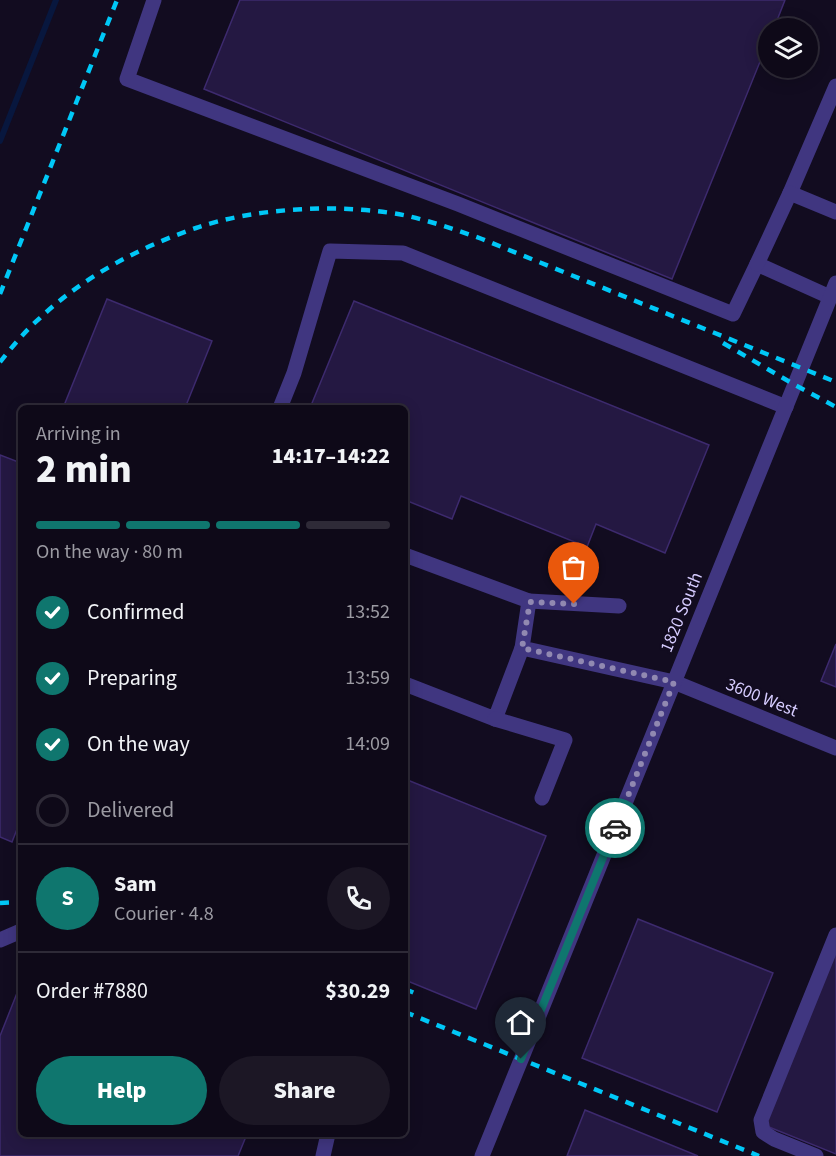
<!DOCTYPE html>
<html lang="en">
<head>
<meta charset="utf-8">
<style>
	body { margin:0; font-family:"Source Sans 3",sans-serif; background:#1c1725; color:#f1f3f6; height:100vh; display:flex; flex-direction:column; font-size:22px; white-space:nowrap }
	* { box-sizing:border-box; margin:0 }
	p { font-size:20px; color:#9b9aa2 }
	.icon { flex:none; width:33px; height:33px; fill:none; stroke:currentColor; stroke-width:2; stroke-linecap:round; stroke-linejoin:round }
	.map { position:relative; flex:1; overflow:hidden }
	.sheet { position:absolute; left:18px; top:405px; width:390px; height:732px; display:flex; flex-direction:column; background:#0e0918; border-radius:9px; box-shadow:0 3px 15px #0003,0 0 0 2px #2e2a37 }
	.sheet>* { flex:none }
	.tools { position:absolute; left:758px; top:18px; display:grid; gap:12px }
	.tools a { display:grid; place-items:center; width:60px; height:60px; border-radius:50%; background:#0e0918; box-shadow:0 3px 15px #0003,0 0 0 2px #2e2a37; font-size:30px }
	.pin { position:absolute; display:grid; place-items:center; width:51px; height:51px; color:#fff; margin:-62px -26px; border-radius:50% 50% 50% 0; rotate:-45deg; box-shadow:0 0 6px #0007 }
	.pin .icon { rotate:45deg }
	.courier { position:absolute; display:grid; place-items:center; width:60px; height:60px; margin:-30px; border:4px solid #0f766e; border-radius:50%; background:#fff; color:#222; box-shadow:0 2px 8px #0007 }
	.head em { font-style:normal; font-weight:800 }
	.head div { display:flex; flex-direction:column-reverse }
	.head { display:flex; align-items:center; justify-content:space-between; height:102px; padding:0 18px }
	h1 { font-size:39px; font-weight:800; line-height:45px }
	.bar { display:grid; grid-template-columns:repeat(4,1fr); gap:9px 6px; align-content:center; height:72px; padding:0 18px }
	.bar i { height:8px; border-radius:4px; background:#2e2a37 }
	.bar .on { background:#0f766e }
	.bar p { grid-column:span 4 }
	.line { display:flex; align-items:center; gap:15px; padding:0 18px; border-top:2px solid #2e2a37 }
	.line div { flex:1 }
	.round { display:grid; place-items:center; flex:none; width:63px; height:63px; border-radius:32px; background:#1c1725 }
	ol { padding:0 18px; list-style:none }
	li { display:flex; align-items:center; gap:18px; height:66px }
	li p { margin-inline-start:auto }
	li .icon { padding:6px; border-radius:50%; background:#0f766e; color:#fff; stroke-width:4 }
	li:last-child { color:#9b9aa2 }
	li i { width:33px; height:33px; border:3px solid #2e2a37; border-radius:50% }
	.button { display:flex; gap:12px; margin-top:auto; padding:12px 18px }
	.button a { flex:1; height:69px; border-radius:36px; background:#0f766e; color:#fff; font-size:24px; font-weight:800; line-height:69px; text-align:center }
	.button a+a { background:#1c1725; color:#f1f3f6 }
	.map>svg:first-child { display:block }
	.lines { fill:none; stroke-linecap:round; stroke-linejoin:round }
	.stream { stroke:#08173e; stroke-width:6 }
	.building { fill:#241842; stroke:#3d2a6e; stroke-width:1.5 }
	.minor { stroke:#403680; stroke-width:15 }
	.rail { stroke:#00c8f7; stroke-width:4.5; stroke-dasharray:9 8; stroke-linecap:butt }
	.done { stroke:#9189b1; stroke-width:6; stroke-dasharray:0 10.8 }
	.route { stroke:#0f766e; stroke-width:8 }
	.labels { text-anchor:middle; stroke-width:5; stroke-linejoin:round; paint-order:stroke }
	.street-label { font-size:18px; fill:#d6ccff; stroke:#120c20 }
</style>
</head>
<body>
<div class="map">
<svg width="836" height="1156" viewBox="0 0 836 1156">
	<rect width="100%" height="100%" fill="#120c20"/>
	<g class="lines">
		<polyline class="stream" points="0,141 56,0"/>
	</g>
	<g class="building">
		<polygon points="240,0 785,0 774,28 768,28 768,42 672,279 204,89"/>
		<polygon points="107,299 212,341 185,408 63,408"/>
		<polygon points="354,301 709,445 665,553 596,524 587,547 461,496 452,519 405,500 405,408 310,408"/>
		<polygon points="0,455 21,463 21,819 12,842 0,837"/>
		<polygon points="836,644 836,687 821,681"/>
		<polygon points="405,779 546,836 476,1009 405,980"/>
		<polygon points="638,919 773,973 717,1112 582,1058"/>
		<polygon points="836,947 836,1154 764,1125"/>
		<polygon points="21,983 21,1134 247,1134 238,1156 0,1156 0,1036"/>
		<polygon points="585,1110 698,1156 567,1156"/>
	</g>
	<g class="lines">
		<g class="minor">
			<polyline points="154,0 127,79 458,204 733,314 757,264 830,297"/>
			<polyline points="790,193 836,86"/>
			<polyline points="757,264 790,193 836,212"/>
			<polyline points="280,408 294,373 330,251 403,253 786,407"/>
			<polyline points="405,555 529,601 522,648 674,682 836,748"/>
			<polyline points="529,601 619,606"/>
			<polyline points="405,684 495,719 522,648"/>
			<polyline points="495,719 565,740 542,798"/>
			<polyline points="0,940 21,931"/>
			<polyline points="323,1156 328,1134"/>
			<polyline points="482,1156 836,283"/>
			<polyline points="816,1156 774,1139 763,1132 761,1120 836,935"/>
		</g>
		<g class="rail">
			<polyline points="0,294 117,0"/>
			<polyline points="723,343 795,385 836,407"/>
			<path d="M0,362C12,347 25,331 40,318C83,277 140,247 196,228C256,207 346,203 408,216C433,222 457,230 482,239L836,382"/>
			<polyline points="0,903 21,902"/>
			<polyline points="405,989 419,995"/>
			<polyline points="405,1012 759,1156"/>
		</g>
	</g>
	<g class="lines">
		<polyline class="done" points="574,604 530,602 522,648 674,682 615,828"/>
		<polyline class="route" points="521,1059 615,828"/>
	</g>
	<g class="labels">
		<g class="street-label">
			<text transform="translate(681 612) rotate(-68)" y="6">1820 South</text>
			<text transform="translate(762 697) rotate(22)" y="6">3600 West</text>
		</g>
	</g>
</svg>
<div class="tools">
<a><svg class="icon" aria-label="layers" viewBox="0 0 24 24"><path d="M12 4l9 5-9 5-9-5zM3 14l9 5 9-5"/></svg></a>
</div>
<div class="pin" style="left:574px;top:604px;background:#ea580c"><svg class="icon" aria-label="bag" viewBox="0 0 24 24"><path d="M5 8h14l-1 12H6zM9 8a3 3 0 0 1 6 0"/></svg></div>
<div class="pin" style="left:521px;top:1059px;background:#1f2937"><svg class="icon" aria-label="home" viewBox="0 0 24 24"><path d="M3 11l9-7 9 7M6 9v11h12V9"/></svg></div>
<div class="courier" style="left:615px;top:828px"><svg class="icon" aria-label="car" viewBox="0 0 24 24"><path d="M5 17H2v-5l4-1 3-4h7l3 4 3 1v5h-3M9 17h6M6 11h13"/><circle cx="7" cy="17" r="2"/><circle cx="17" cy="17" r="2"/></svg></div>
<section class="sheet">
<div class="head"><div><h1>2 min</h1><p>Arriving in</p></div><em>14:17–14:22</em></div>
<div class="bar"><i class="on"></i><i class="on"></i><i class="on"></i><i></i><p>On the way · 80 m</p></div>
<ol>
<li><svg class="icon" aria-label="check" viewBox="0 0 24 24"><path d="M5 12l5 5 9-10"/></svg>Confirmed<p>13:52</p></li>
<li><svg class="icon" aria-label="check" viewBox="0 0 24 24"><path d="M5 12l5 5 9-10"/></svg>Preparing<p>13:59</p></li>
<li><svg class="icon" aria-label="check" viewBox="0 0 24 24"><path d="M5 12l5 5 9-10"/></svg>On the way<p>14:09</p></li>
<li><i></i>Delivered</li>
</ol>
<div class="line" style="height:108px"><b class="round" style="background:#0f766e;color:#fff">S</b><div><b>Sam</b><p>Courier · 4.8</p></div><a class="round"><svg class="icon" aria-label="phone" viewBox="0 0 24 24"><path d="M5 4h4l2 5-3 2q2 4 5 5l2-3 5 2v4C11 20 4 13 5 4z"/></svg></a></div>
<div class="line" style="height:78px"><div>Order #7880</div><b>$30.29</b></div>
<div class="button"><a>Help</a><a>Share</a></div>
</section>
</div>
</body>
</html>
